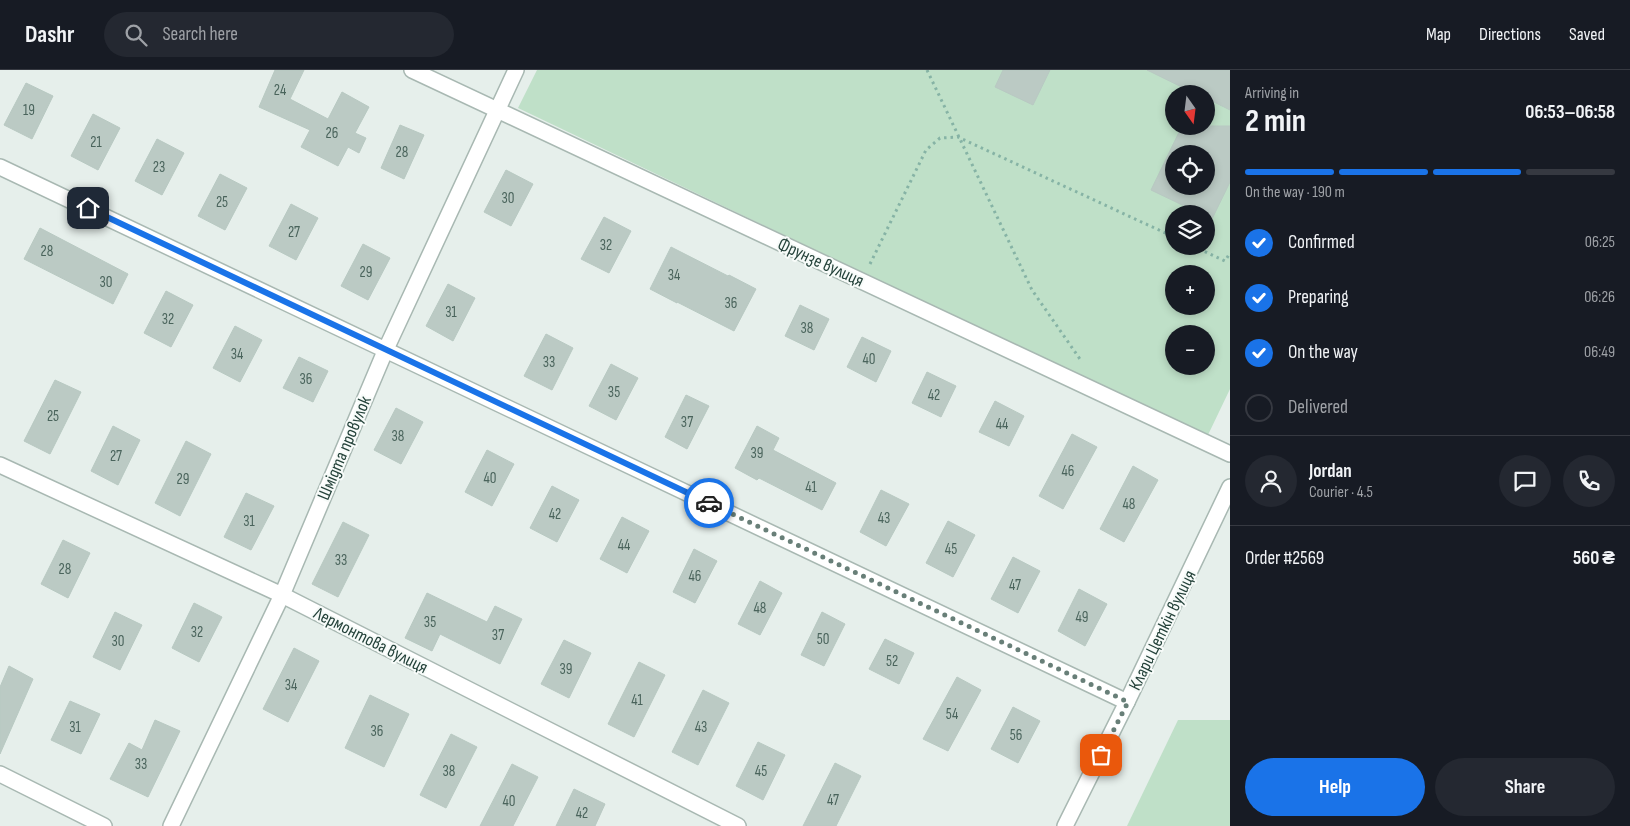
<!DOCTYPE html>
<html lang="en">
<head>
<meta charset="utf-8">
<style>
	body { margin:0; font-family:"Sofia Sans Condensed",sans-serif; background:#242831; color:#f1f3f6; height:100vh; display:flex; flex-direction:column; font-size:19px; white-space:nowrap }
	* { box-sizing:border-box; margin:0 }
	p { font-size:16px; color:#9ea1a6 }
	.icon { flex:none; width:28px; height:28px; fill:none; stroke:currentColor; stroke-width:2; stroke-linecap:round; stroke-linejoin:round }
	.map { position:relative; flex:1; overflow:hidden }
	.drawer { display:flex; flex-direction:column; background:#171b24; width:400px }
	.drawer>* { flex:none }
	.needle { width:32px; rotate:166deg }
	.tools { position:absolute; left:1165px; top:15px; display:grid; gap:10px }
	.tools a { display:grid; place-items:center; width:50px; height:50px; border-radius:50%; background:#171b24; box-shadow:0 2px 8px #0003; font-size:25px }
	.pin { position:absolute; display:grid; place-items:center; width:42px; height:42px; color:#fff; margin:-21px; border-radius:10px; box-shadow:0 2px 8px #0006 }
	.courier { position:absolute; display:grid; place-items:center; width:50px; height:50px; margin:-25px; border:4px solid #1a73e8; border-radius:50%; background:#fff; color:#222; box-shadow:0 1px 6px #0007 }
	.head em { font-style:normal; font-weight:700 }
	.head div { display:flex; flex-direction:column-reverse }
	.head { display:flex; align-items:center; justify-content:space-between; height:85px; padding:0 15px }
	h1 { font-size:32px; font-weight:700; line-height:38px }
	.bar { display:grid; grid-template-columns:repeat(4,1fr); gap:8px 5px; align-content:center; height:60px; padding:0 15px }
	.bar i { height:6px; border-radius:4px; background:#363941 }
	.bar .selected { background:#1a73e8 }
	.bar p { grid-column:span 4 }
	.line { display:flex; align-items:center; gap:12px; padding:0 15px; border-top:1px solid #363941 }
	.line div { flex:1 }
	.round { display:grid; place-items:center; flex:none; width:52px; height:52px; border-radius:26px; background:#242831 }
	ol { padding:0 15px; list-style:none }
	li { display:flex; align-items:center; gap:15px; height:55px }
	li p { margin-inline-start:auto }
	li .icon { padding:5px; border-radius:50%; background:#1a73e8; color:#fff; stroke-width:4 }
	li:last-child { color:#9ea1a6 }
	li i { width:28px; height:28px; border:2px solid #363941; border-radius:50% }
	.cta { display:flex; gap:10px; margin-top:auto; padding:10px 15px }
	.cta a { flex:1; height:58px; border-radius:30px; background:#1a73e8; color:#fff; font-size:20px; font-weight:700; line-height:58px; text-align:center }
	.cta a+a { background:#242831; color:#f1f3f6 }
	header { display:flex; align-items:center; gap:30px; box-sizing:border-box; height:70px; padding:0 25px; background:#171b24; border-bottom:1px solid #363941 }
	header strong { font-size:24px }
	nav { display:flex; gap:28px; margin-inline-start:auto; font-size:18px }
	.search { width:350px; height:45px; background:#242831; display:flex; align-items:center; gap:12px; box-sizing:border-box; padding:0 18px; border-radius:28px; color:#9ea1a6; font-size:19px }
	main { display:flex; flex:1; min-height:0 }
	.map>svg:first-child { display:block }
	.green { fill:#bfe0c8; fill-rule:evenodd }
	.building { fill:#bbcac4; stroke:#b8c9c2; fill-rule:evenodd }
	.lines { fill:none; stroke-linecap:round; stroke-linejoin:round }
	.minor-casing { stroke:#a8b8b2; stroke-width:18 }
	.tertiary-casing { stroke:#a8b8b2; stroke-width:18 }
	.path { stroke:#86b3a5; stroke-width:3; stroke-dasharray:2.5 4; stroke-linecap:butt }
	.minor { stroke:#fff; stroke-width:15 }
	.tertiary { stroke:#fff; stroke-width:15 }
	.done { stroke:#687f78; stroke-width:5; stroke-dasharray:0 9 }
	.route { stroke:#1a73e8; stroke-width:6 }
	.labels { text-anchor:middle; stroke-width:4; stroke-linejoin:round; paint-order:stroke }
	.number-label { font-size:15px; fill:#4a645c }
	.street-label { font-size:18px; fill:#24423a; stroke:#f7fbf9 }
</style>
</head>
<body>
<header>
<strong>Dashr</strong>
<div class="search"><svg class="icon" aria-label="search" viewBox="0 0 24 24"><circle cx="10" cy="10" r="6"/><path d="M15 15l6 6"/></svg>Search here</div>
<nav><a>Map</a><a>Directions</a><a>Saved</a></nav>
</header>
<main>
<div class="map">
<svg width="1230" height="756" viewBox="0 0 1230 756">
	<rect width="100%" height="100%" fill="#e6efeb"/>
	<g class="green">
		<path d="M537,0H1230V319L1207,367L518,38ZM1174,24H1206V56H1174ZM1174,84H1206V116H1174ZM1174,144H1206V176H1174ZM1174,204H1206V236H1174ZM1174,264H1206V296H1174Z"/>
		<polygon points="1178,650 1230,650 1230,756 1127,756"/>
	</g>
	<g class="building">
		<polygon points="275,0 304,0 290,29 328,49 342,22 369,37 355,63 366,68 359,83 348,77 338,96 301,77 310,60 259,37"/>
		<polygon points="1003,0 1050,0 1033,35 995,17"/>
		<polygon points="1147,0 1230,0 1230,40 1206,28 1206,24 1196,24"/>
		<polygon points="26,13 53,26 32,69 4,55"/>
		<polygon points="93,44 120,58 98,100 71,86"/>
		<polygon points="400,55 424,65 404,109 381,98"/>
		<path d="M1182,56H1230V112L1212,149L1206,146V144H1201L1151,120ZM1174,84H1206V116H1174Z"/>
		<polygon points="157,69 184,83 162,125 135,111"/>
		<polygon points="506,100 533,114 511,156 484,142"/>
		<polygon points="220,104 247,118 225,160 198,146"/>
		<polygon points="291,134 318,148 296,190 269,176"/>
		<polygon points="604,147 631,161 609,203 581,189"/>
		<polygon points="40,158 128,204 113,234 24,189"/>
		<polygon points="363,174 390,188 368,230 341,216"/>
		<polygon points="671,177 728,206 729,205 756,219 734,261 677,232 677,233 650,219"/>
		<polygon points="448,214 475,228 453,271 426,256"/>
		<polygon points="166,221 193,235 171,277 144,263"/>
		<polygon points="800,235 829,249 814,280 785,266"/>
		<polygon points="235,256 262,270 240,312 213,298"/>
		<polygon points="546,264 573,278 552,320 524,306"/>
		<polygon points="862,267 891,281 876,312 847,297"/>
		<polygon points="299,287 328,301 313,332 283,318"/>
		<polygon points="611,294 638,308 616,350 589,336"/>
		<polygon points="927,302 956,316 941,347 912,333"/>
		<polygon points="55,310 81,322 50,384 24,371"/>
		<polygon points="686,325 709,336 687,379 665,367"/>
		<polygon points="995,331 1024,346 1009,376 979,362"/>
		<polygon points="396,338 423,352 401,394 374,380"/>
		<polygon points="113,356 140,370 118,415 91,401"/>
		<polygon points="757,356 779,368 773,380 836,413 822,440 759,408 757,410 735,398"/>
		<polygon points="1072,364 1097,377 1063,439 1039,426"/>
		<polygon points="186,371 211,384 180,446 155,433"/>
		<polygon points="487,380 514,394 492,436 465,422"/>
		<polygon points="1133,396 1158,410 1124,472 1100,459"/>
		<polygon points="552,416 579,430 557,472 530,458"/>
		<polygon points="881,420 909,434 886,476 860,462"/>
		<polygon points="246,423 274,436 251,480 224,467"/>
		<polygon points="622,447 649,461 627,503 600,489"/>
		<polygon points="948,451 975,465 953,507 926,493"/>
		<polygon points="343,452 369,465 338,527 312,514"/>
		<polygon points="63,470 90,483 68,528 41,514"/>
		<polygon points="694,479 717,491 695,533 673,522"/>
		<polygon points="1013,487 1040,501 1018,543 991,529"/>
		<polygon points="760,511 782,523 760,565 738,554"/>
		<polygon points="1079,519 1107,534 1085,576 1058,561"/>
		<polygon points="427,523 487,552 495,536 522,549 500,594 440,564 432,581 405,568"/>
		<polygon points="194,533 222,547 199,592 172,578"/>
		<polygon points="115,542 142,555 120,600 93,587"/>
		<polygon points="822,542 845,554 824,596 801,585"/>
		<polygon points="885,569 914,583 899,614 869,599"/>
		<polygon points="564,570 591,583 569,628 541,614"/>
		<polygon points="294,578 319,591 288,652 263,639"/>
		<polygon points="639,592 665,605 634,667 608,654"/>
		<polygon points="9,596 33,609 0,684 0,617"/>
		<polygon points="957,607 981,620 948,681 923,669"/>
		<polygon points="703,620 729,633 698,695 672,682"/>
		<polygon points="370,625 409,644 384,697 345,678"/>
		<polygon points="70,631 100,644 81,684 51,670"/>
		<polygon points="1013,637 1040,651 1018,693 991,679"/>
		<polygon points="155,650 180,661 148,727 110,709 129,673 142,680"/>
		<polygon points="451,664 477,677 446,738 420,725"/>
		<polygon points="758,672 785,685 763,730 736,716"/>
		<polygon points="835,693 861,706 836,756 803,756"/>
		<polygon points="512,694 538,707 513,756 480,756"/>
		<polygon points="574,719 605,734 595,756 556,756"/>
	</g>
	<g class="lines">
		<g class="minor-casing">
			<g id="minor">
				<polyline points="412,0 1230,384"/>
				<polyline points="0,97 1127,632"/>
				<polyline points="0,395 282,525 738,756"/>
				<polyline points="171,756 282,525 386,279 516,0"/>
			</g>
		</g>
		<g class="tertiary-casing">
			<g id="tertiary">
				<polyline points="0,704 104,756"/>
				<polyline points="1065,756 1127,632 1230,417"/>
			</g>
		</g>
		<g class="path">
			<polyline points="927,0 1032,220 1082,292"/>
			<polyline points="1193,176 1225,191 1230,183"/>
			<polyline points="870,194 926,80 940,68 958,67 1174,167"/>
		</g>
		<use href="#minor" class="minor"/>
		<use href="#tertiary" class="tertiary"/>
	</g>
	<g class="lines">
		<polyline class="done" points="709,433 1128,632 1101,685"/>
		<polyline class="route" points="88,138 709,433"/>
	</g>
	<g class="labels">
		<g class="number-label">
			<text x="280" y="25">24</text>
			<text x="29" y="45">19</text>
			<text x="332" y="68">26</text>
			<text x="96" y="77">21</text>
			<text x="402" y="87">28</text>
			<text x="159" y="102">23</text>
			<text x="508" y="133">30</text>
			<text x="222" y="137">25</text>
			<text x="294" y="167">27</text>
			<text x="606" y="180">32</text>
			<text x="47" y="186">28</text>
			<text x="366" y="207">29</text>
			<text x="674" y="210">34</text>
			<text x="106" y="217">30</text>
			<text x="731" y="238">36</text>
			<text x="451" y="247">31</text>
			<text x="168" y="254">32</text>
			<text x="807" y="263">38</text>
			<text x="237" y="289">34</text>
			<text x="869" y="294">40</text>
			<text x="549" y="297">33</text>
			<text x="306" y="314">36</text>
			<text x="614" y="327">35</text>
			<text x="934" y="330">42</text>
			<text x="53" y="351">25</text>
			<text x="687" y="357">37</text>
			<text x="1002" y="359">44</text>
			<text x="398" y="371">38</text>
			<text x="757" y="388">39</text>
			<text x="116" y="391">27</text>
			<text x="1068" y="406">46</text>
			<text x="490" y="413">40</text>
			<text x="183" y="414">29</text>
			<text x="811" y="422">41</text>
			<text x="1129" y="439">48</text>
			<text x="555" y="449">42</text>
			<text x="884" y="453">43</text>
			<text x="249" y="456">31</text>
			<text x="624" y="480">44</text>
			<text x="951" y="484">45</text>
			<text x="341" y="495">33</text>
			<text x="65" y="504">28</text>
			<text x="695" y="511">46</text>
			<text x="1015" y="520">47</text>
			<text x="760" y="543">48</text>
			<text x="1082" y="552">49</text>
			<text x="430" y="557">35</text>
			<text x="197" y="567">32</text>
			<text x="498" y="570">37</text>
			<text x="823" y="574">50</text>
			<text x="118" y="576">30</text>
			<text x="892" y="596">52</text>
			<text x="566" y="604">39</text>
			<text x="291" y="620">34</text>
			<text x="637" y="635">41</text>
			<text x="952" y="649">54</text>
			<text x="75" y="662">31</text>
			<text x="701" y="662">43</text>
			<text x="377" y="666">36</text>
			<text x="1016" y="670">56</text>
			<text x="141" y="699">33</text>
			<text x="449" y="706">38</text>
			<text x="761" y="706">45</text>
			<text x="833" y="735">47</text>
			<text x="509" y="736">40</text>
			<text x="582" y="748">42</text>
		</g>
		<g class="street-label">
			<text transform="translate(821 192) rotate(25)" y="6">Фрунзе вулиця</text>
			<text transform="translate(344 378) rotate(-67)" y="6">Шмідта провулок</text>
			<text transform="translate(1162 560) rotate(-64)" y="6">Клари Цеткін вулиця</text>
			<text transform="translate(371 570) rotate(27)" y="6">Лермонтова вулиця</text>
		</g>
	</g>
</svg>
<div class="tools">
<a><svg class="needle" viewBox="-14 -14 28 28"><path d="M0-13l5 13h-10z" fill="#e53935"/><path d="M0 13l5-13h-10z" fill="#9ea1a6"/></svg></a>
<a><svg class="icon" aria-label="locate" viewBox="0 0 24 24"><circle cx="12" cy="12" r="6"/><path d="M12 2v4M12 18v4M2 12h4M18 12h4"/></svg></a>
<a><svg class="icon" aria-label="layers" viewBox="0 0 24 24"><path d="M12 4l9 5-9 5-9-5zM3 14l9 5 9-5"/></svg></a>
<a>+</a>
<a>−</a>
</div>
<div class="pin" style="left:1101px;top:685px;background:#ea580c"><svg class="icon" aria-label="bag" viewBox="0 0 24 24"><path d="M5 8h14l-1 12H6zM9 8a3 3 0 0 1 6 0"/></svg></div>
<div class="pin" style="left:88px;top:138px;background:#1f2937"><svg class="icon" aria-label="home" viewBox="0 0 24 24"><path d="M3 11l9-7 9 7M6 9v11h12V9"/></svg></div>
<div class="courier" style="left:709px;top:433px"><svg class="icon" aria-label="car" viewBox="0 0 24 24"><path d="M5 17H2v-5l4-1 3-4h7l3 4 3 1v5h-3M9 17h6M6 11h13"/><circle cx="7" cy="17" r="2"/><circle cx="17" cy="17" r="2"/></svg></div>
</div>
<section class="drawer">
<div class="head"><div><h1>2 min</h1><p>Arriving in</p></div><em>06:53–06:58</em></div>
<div class="bar"><i class="selected"></i><i class="selected"></i><i class="selected"></i><i></i><p>On the way · 190 m</p></div>
<ol>
<li><svg class="icon" aria-label="check" viewBox="0 0 24 24"><path d="M5 12l5 5 9-10"/></svg>Confirmed<p>06:25</p></li>
<li><svg class="icon" aria-label="check" viewBox="0 0 24 24"><path d="M5 12l5 5 9-10"/></svg>Preparing<p>06:26</p></li>
<li><svg class="icon" aria-label="check" viewBox="0 0 24 24"><path d="M5 12l5 5 9-10"/></svg>On the way<p>06:49</p></li>
<li><i></i>Delivered</li>
</ol>
<div class="line" style="height:90px"><a class="round"><svg class="icon" aria-label="person" viewBox="0 0 24 24"><circle cx="12" cy="8" r="4"/><path d="M4 21q1-7 8-7t8 7"/></svg></a><div><b>Jordan</b><p>Courier · 4.5</p></div><a class="round"><svg class="icon" aria-label="chat" viewBox="0 0 24 24"><path d="M4 5h16v11H9l-5 4z"/></svg></a><a class="round"><svg class="icon" aria-label="phone" viewBox="0 0 24 24"><path d="M5 4h4l2 5-3 2q2 4 5 5l2-3 5 2v4C11 20 4 13 5 4z"/></svg></a></div>
<div class="line" style="height:65px"><div>Order #2569</div><b>560 ₴</b></div>
<div class="cta"><a>Help</a><a>Share</a></div>
</section>
</main>
</body>
</html>
